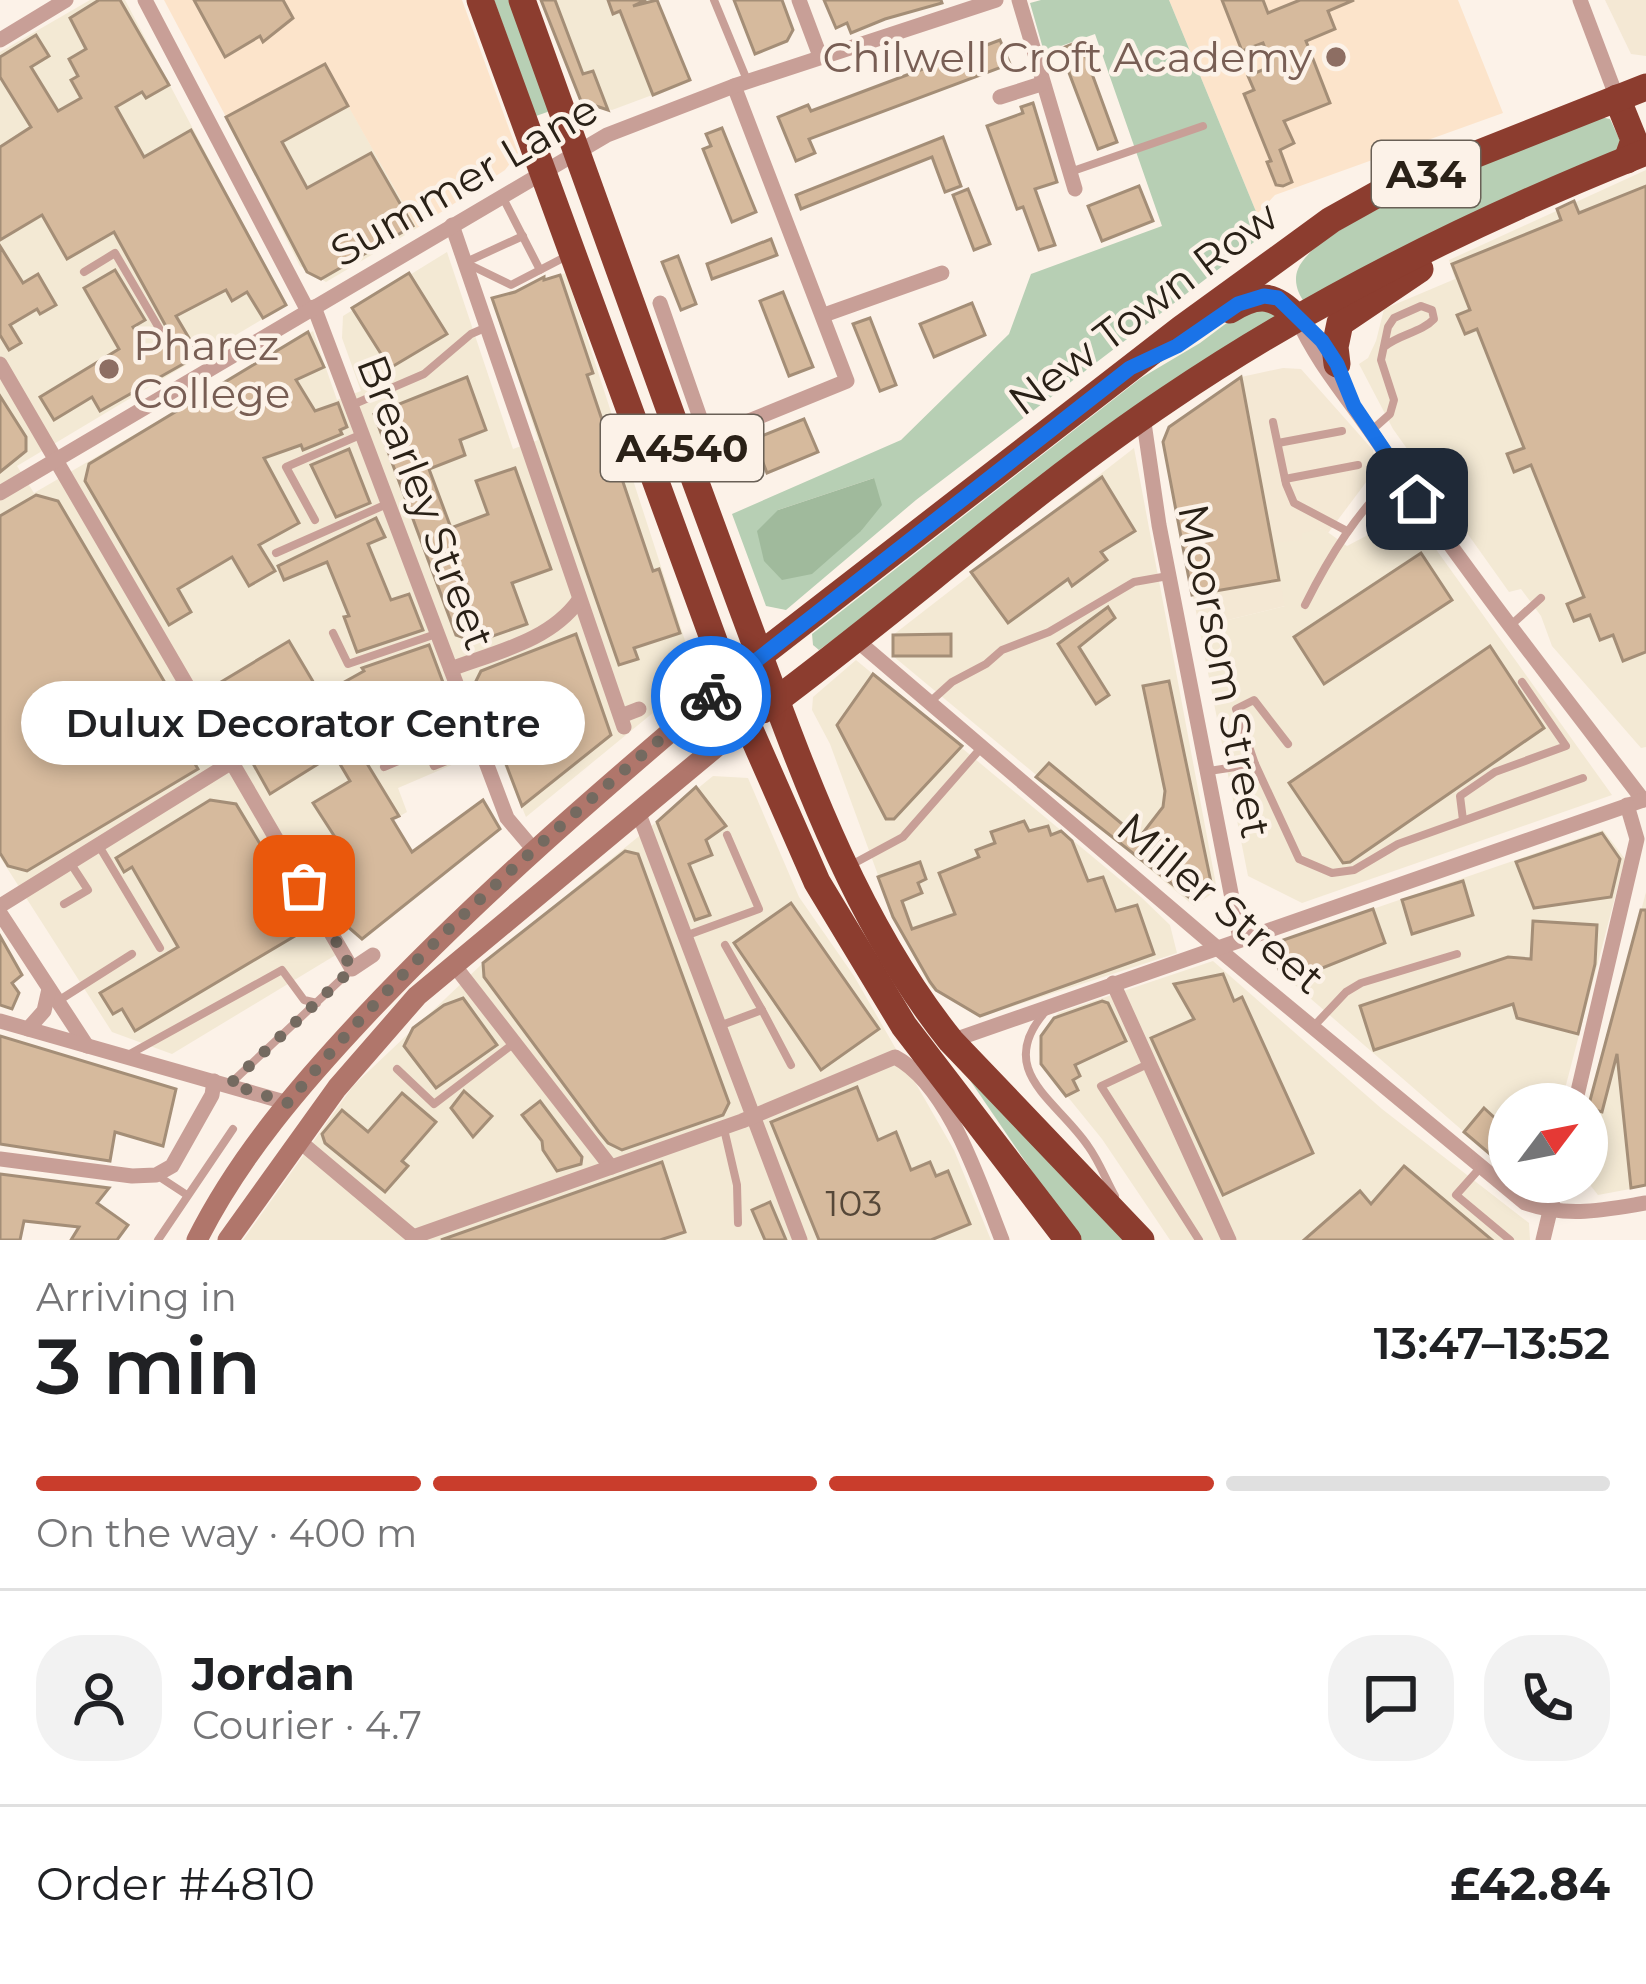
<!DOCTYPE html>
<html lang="en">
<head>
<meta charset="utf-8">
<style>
	body { margin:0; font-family:Montserrat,sans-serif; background:#f2f2f2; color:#202124; height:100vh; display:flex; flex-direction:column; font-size:45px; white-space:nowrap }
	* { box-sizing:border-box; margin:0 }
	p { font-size:39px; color:#757577 }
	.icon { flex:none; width:66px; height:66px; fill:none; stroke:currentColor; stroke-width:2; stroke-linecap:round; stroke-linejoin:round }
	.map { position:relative; height:1240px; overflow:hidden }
	.details { display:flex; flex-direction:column; background:#fff; flex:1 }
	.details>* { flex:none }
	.needle { width:78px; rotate:58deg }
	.fabs { position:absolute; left:1488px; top:1083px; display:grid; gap:24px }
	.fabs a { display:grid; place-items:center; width:120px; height:120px; border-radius:50%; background:#fff; box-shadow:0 6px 18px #0003; font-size:60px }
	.pin { position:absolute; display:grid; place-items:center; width:102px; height:102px; color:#fff; margin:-51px; border-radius:24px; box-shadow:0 6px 18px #0006 }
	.courier { position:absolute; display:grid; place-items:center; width:120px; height:120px; margin:-60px; border:9px solid #1a73e8; border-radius:50%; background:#fff; color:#222; box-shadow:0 3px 15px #0007 }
	.bubble { position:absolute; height:84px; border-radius:42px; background:#fff; box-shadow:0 6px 18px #0003; font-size:39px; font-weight:600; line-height:84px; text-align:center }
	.head em { font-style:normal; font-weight:600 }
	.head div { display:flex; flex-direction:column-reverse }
	.head { display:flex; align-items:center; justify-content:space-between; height:204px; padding:0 36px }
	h1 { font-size:78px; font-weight:600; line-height:90px }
	.bar { display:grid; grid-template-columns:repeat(4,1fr); gap:18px 12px; align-content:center; height:144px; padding:0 36px }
	.bar i { height:15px; border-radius:9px; background:#e0e0e0 }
	.bar .selected { background:#c93d2c }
	.bar p { grid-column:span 4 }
	.line { display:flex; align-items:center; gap:30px; padding:0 36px; border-top:3px solid #e0e0e0 }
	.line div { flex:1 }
	.round { display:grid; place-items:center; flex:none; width:126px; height:126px; border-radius:48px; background:#f2f2f2 }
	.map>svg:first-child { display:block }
	.commercial { fill:#f4e8d4 }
	.industrial { fill:#f3e9d4 }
	.built { fill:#fce4cb }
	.green { fill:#b7cfb4; fill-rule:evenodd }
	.forest { fill:#a0ba9c }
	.building { fill:#d6ba9d; stroke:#a48e77; stroke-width:3 }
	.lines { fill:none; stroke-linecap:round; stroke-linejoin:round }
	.lane { stroke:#c89f97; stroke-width:8 }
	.street { stroke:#c89f97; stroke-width:15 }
	.secondary { stroke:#b0766b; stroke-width:21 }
	.highway { stroke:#8c3d2f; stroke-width:27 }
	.done { stroke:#746a60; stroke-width:12; stroke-dasharray:0 21.6 }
	.route { stroke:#1a73e8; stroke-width:15 }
	.education-dot { fill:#8d6e63; stroke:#fcf2e8; stroke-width:4.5 }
	.labels { text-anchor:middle; stroke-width:9; stroke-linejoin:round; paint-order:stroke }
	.number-label { font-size:36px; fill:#554738 }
	.shield { fill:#fcf2e8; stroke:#696056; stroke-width:3 }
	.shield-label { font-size:39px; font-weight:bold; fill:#2a2117 }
	.education-label { font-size:42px; fill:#785e54; stroke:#fcf2e8; text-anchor:end }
	.street-label { font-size:42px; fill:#2a2117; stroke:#fcf2e8 }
</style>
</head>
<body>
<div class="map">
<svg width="1646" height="1240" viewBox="0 0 1646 1240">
	<rect width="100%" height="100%" fill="#fcf2e8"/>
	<g class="commercial">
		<polygon points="1605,0 1646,0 1646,56 1631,54"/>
		<polygon points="1283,368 1301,369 1373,450 1376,469 1328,533 1321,528 1303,540 1285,606 1199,627 1163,442 1169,427 1241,377"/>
	</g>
	<g class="industrial">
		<polygon points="90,0 125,0 286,305 17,466 34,493 313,331 337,400 361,391 342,338 343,316 447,252 513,449 538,440 492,298 566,273 690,656 693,680 526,817 496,746 398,788 407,812 305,870 344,950 172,1054 112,1032 0,857 0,52"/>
		<polygon points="541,0 657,0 690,81 612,110 581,101"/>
		<polygon points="325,64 417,228 326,282 300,266 226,117"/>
		<polygon points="1646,170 1646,747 1641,748 1552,646 1541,616 1521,589 1509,592 1393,429 1359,364 1368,358 1376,341 1384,309 1455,279 1449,260"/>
		<polygon points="1134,448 1217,890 1194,906 893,656 893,635"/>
		<polygon points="1410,513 1612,795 1302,903 1248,876 1199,627 1285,606 1272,543 1302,540 1302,533 1322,528 1347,546"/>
		<polygon points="856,660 1141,897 1170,925 1177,953 980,1017 930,987 893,916 830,744 812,710 813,697"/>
		<polygon points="713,776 748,778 799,897 854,976 954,1150 991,1240 243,1240 353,1086 483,963"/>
		<polygon points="1603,830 1625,859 1561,1104 1509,1104 1509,1163 1501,1164 1280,972 1268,945"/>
		<polygon points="1646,892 1646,1186 1598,1195 1587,1181 1587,1115"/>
		<polygon points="1213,961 1382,1109 1529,1223 1530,1240 1170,1240 1102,1139 1041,1064 1039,1049 1041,1036 1058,1013"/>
	</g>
	<g class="built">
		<polygon points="164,0 462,0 518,153 505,170 417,228 325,65 226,117"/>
		<polygon points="1169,0 1458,0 1503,113 1275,195 1257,214"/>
	</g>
	<g class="green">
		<polygon points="494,0 512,0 553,110 536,116"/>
		<path d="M1041,0H1169L1257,214L1262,236L916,500L786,610L766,606L732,514L901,440L1009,334L1031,274L1162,226L1095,34L1044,52L1030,3ZM874,478L861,531L778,510Z"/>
		<path d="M1600,117L1610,119L1623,147L1305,303C1298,294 1293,281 1298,269C1319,217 1543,140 1600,117Z"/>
		<polygon points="1262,304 1283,316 819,650 813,645 812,634 1141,378 1200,343 1244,310"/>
		<polygon points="965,1073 1127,1240 1079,1240"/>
	</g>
	<polygon class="forest" points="874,478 882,505 861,531 812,574 782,580 764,561 757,531 778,510"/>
	<g class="building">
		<polygon points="99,0 120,0 169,85 146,98 142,92 116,107 144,157 191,130 286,305 263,318 247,292 232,301 226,290 176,316 199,355 100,411 92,397 54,420 40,397 119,349 84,288 115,270 145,320 133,327 147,351 159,344 169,348 174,341 114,232 67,259 42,215 0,240 0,147 31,127 0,77 0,57 36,35 49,56 31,67 58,111 81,98 71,80 78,76 69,59 86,49 70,18"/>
		<polygon points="194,0 283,0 293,18 263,42 260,36 225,57"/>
		<polygon points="541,0 555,0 583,74 593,71 608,110 581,101"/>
		<polygon points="608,0 646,0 633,6 657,0 690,80 653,95 620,11 613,14"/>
		<polygon points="734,0 782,0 793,30 787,41 755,54"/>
		<polygon points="824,0 941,0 942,3 885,19 851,33 847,23 836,28"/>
		<polygon points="1222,0 1263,0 1268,13 1300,0 1354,0 1328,11 1335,29 1306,41 1330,103 1284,121 1294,143 1280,150 1292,182 1283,186 1276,185 1267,162 1271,161 1244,94 1254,90 1248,76 1272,66 1263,43 1242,51"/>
		<polygon points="1000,40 1010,64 809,139 815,153 796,161 778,117 808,105 811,111"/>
		<polygon points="1080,41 1117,142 1098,149 1060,49"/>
		<polygon points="325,64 348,106 282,142 307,188 371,153 413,226 321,279 307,272 226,117"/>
		<polygon points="1033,103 1057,182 1035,189 1055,245 1039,250 1023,207 1017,209 987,126 1023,113 1021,107"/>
		<polygon points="722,128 756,212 732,222 703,149 711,146 706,134"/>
		<polygon points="943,137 961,186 945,192 932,157 801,209 796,195"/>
		<polygon points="1139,186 1153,221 1102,241 1088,206"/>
		<polygon points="1646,186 1646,652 1623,661 1613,635 1600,640 1590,615 1574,621 1567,604 1584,597 1531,465 1514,472 1507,454 1524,448 1477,329 1465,334 1457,315 1470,310 1452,264 1561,220 1557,209 1574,201 1579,213"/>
		<polygon points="968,189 990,244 974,250 953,195"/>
		<polygon points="771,239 777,255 712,279 707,264"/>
		<polygon points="0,246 23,283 38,274 56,305 40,314 37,309 10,325 21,343 9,350 0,335"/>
		<polygon points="678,256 696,304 681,310 662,262"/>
		<polygon points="409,273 447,334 390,368 352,308"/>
		<polygon points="560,275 593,373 587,375 595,399 653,571 659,569 680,633 634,648 638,659 619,665 492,298 515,292 544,277 544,280"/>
		<polygon points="783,292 813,367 789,376 760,301"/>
		<polygon points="972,303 985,335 934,357 920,324"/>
		<polygon points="870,318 896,385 880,391 853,324"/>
		<polygon points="308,332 324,367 296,380 315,411 338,403 347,427 340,430 342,434 303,450 301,445 264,458 299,523 259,545 275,571 249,586 232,557 178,589 191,612 169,625 85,481 89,464"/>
		<polygon points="467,377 486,430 460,440 465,455 429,469 451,528 488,514 476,481 515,468 551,569 512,583 527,624 476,642 456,635 374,414"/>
		<polygon points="1241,377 1279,580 1192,595 1163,442 1169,427"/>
		<polygon points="0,396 26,437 26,451 0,472"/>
		<polygon points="804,419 818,452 767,473 754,439"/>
		<polygon points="349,449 370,503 336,517 311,465"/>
		<polygon points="1102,477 1135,531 1101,552 1107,560 1072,586 1068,579 1008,623 971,572"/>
		<polygon points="36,495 58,501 204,749 191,757 198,769 27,871 8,866 0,853 0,516"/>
		<polygon points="376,518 385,537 368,544 391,600 409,594 423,630 357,652 344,617 349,616 327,562 284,580 278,566"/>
		<polygon points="1421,553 1452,600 1324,684 1294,637"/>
		<polygon points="1108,607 1115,618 1079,647 1109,695 1096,704 1058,644"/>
		<polygon points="576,634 611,735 522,806 475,683 481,671"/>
		<polygon points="951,634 951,656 893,656 893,635"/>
		<polygon points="289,641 321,695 364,671 362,668 429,645 466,744 442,754 435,736 441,734 428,698 377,721 387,736 360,752 399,816 392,819 412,852 483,800 500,829 362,939 347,926 312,865 342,848 313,803 350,781 334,754 270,794 211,688"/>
		<polygon points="1490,646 1544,728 1350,862 1343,863 1289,783"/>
		<polygon points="873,674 962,746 894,819 886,819 837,725"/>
		<polygon points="1169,681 1212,887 1191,899 1036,777 1049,763 1139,838 1163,807 1165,791 1143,686"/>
		<polygon points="696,787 726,826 706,840 712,855 689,864 710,915 695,920 657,822"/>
		<polygon points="210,800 236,804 310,927 135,1031 122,1009 113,1014 100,993 178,947 132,867 124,872 116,858"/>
		<polygon points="1024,821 1029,831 1048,826 1051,835 1061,831 1072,841 1088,881 1103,877 1116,911 1137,905 1154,954 980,1016 936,990 930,982 893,917 878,877 920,862 926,879 918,883 922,893 902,901 912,929 955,914 939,873 979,857 976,850 995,843 991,832"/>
		<polygon points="1602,833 1620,859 1611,897 1534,908 1516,862"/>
		<polygon points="625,851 638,854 729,1103 723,1115 622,1150 608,1143 599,1132 484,977 483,963"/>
		<polygon points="1463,881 1473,915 1412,934 1402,900"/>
		<polygon points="791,903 879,1029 821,1070 734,943"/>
		<polygon points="1373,909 1385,943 1290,981 1280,972 1269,945"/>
		<polygon points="1641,910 1646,910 1646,1185 1631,1188 1617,1054 1602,1112 1588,1108"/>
		<polygon points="1533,921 1597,925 1595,964 1578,1034 1517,1018 1513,1004 1374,1050 1360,1006 1508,957 1531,959"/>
		<polygon points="0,936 22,975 12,983 19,993 12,1009 0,1005"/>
		<polygon points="1223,974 1234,1001 1242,997 1313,1153 1223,1195 1151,1038 1194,1019 1174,984"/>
		<polygon points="463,998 497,1045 436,1088 404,1046 413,1028 444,1005"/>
		<polygon points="1102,1001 1108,1003 1126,1041 1075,1065 1080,1076 1073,1080 1078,1090 1066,1096 1041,1064 1041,1036 1054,1018"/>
		<polygon points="0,1036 176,1089 163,1146 115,1132 110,1161 0,1144"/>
		<polygon points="857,1087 878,1140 896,1132 911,1170 930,1162 936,1176 948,1171 970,1224 931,1240 819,1240 771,1122"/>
		<polygon points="464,1091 492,1116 473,1137 451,1108"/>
		<polygon points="402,1093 436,1122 402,1161 408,1166 385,1192 325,1143 322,1134 342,1110 368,1132"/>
		<polygon points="540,1101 582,1157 581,1164 557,1171 543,1150 542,1141 522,1115"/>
		<polygon points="1484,1108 1509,1131 1509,1151 1497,1160 1464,1132"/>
		<polygon points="662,1162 685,1232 660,1240 441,1240"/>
		<polygon points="1404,1166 1492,1240 1304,1240 1360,1191 1371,1204"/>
		<polygon points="0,1174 109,1188 97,1203 128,1225 117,1240 71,1240 79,1227 24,1221 20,1240 0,1240"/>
		<polygon points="770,1202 786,1240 765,1240 752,1210"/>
	</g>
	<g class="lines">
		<g class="lane">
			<polyline points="714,0 747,80"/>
			<polyline points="1070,172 1203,126"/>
			<polyline points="502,196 540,270"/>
			<polyline points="466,262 523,236"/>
			<polyline points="468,264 511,285 567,256"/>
			<polyline points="84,272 115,253 166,340"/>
			<polyline points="352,405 424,374 471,334 487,327"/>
			<polyline points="1273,422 1286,484 1294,503 1347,531"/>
			<path d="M1372,430L1390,414L1394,400L1381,360L1388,327L1394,318L1421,306L1432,310L1434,319C1421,333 1399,334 1384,347"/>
			<polyline points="1278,443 1342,431"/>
			<polyline points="1285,479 1358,465"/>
			<polyline points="315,520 286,467 360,435"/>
			<polyline points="276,553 387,504"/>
			<path d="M1305,605C1330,555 1357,512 1398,473"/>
			<polyline points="1511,625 1541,598"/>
			<polyline points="333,633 348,664 436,634"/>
			<polyline points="930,702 952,682 986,664 1002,650 1049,632 1134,582 1168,576"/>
			<polyline points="1255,764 1299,859 1332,873 1354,870 1398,844 1583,778"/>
			<polyline points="384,767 427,749 434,766 479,748"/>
			<polyline points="1209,771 1255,764 1236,709 1254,700 1288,744"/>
			<polyline points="1463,820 1460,796 1495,772 1566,746 1522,682"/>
			<polyline points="99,846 160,948"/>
			<polyline points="851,865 903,837 981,748"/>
			<polyline points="64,904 88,890 71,864"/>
			<polyline points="685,936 759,909 727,835"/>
			<polyline points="58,1001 132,954"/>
			<polyline points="762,1010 791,1065"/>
			<path d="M1045,1012C994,1071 1057,1100 1088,1146C1099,1161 1106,1180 1115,1196"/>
			<polyline points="719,1026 762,1010 725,945"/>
			<polyline points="1314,1026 1346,992 1361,983 1457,954"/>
			<polyline points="128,1055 282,970 304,1000 317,1003"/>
			<polyline points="1148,1064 1101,1086 1199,1240"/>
			<polyline points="397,1069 434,1104 513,1044"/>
			<polyline points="231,1083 351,970"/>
			<polyline points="724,1129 737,1185 738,1223"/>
			<polyline points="1480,1168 1456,1195 1510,1240"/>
			<polyline points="158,1176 187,1195"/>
			<polyline points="158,1240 233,1129"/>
		</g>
		<g class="street">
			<polyline points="145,0 308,311"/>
			<polyline points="799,0 820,56"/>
			<polyline points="1019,0 1075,189"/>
			<polyline points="1580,0 1617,98"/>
			<polyline points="0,40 66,0"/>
			<polyline points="1000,97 1041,84"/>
			<polyline points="452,225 624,727"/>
			<polyline points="660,303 712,452"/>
			<polyline points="314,307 507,818 534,850"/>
			<polyline points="824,315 942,273"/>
			<path d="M1297,318C1318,365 1350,400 1378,442C1461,565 1553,682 1643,800"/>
			<polyline points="0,364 352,969 373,955"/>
			<polyline points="1143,416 1159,525 1240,939"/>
			<polyline points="707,438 847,381 734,86"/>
			<polyline points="0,493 607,135 734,86 996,0"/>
			<path d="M854,638L1216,947L1525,1203C1568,1218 1603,1210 1646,1203"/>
			<path d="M451,669C496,652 550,641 579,600"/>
			<polyline points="621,716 639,709"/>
			<polyline points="639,814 800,1240"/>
			<polyline points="0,906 232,762"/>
			<polyline points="0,913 87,1046"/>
			<polyline points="454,965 611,1167"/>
			<polyline points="1113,983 1229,1240"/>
			<polyline points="0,1021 288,1103"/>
			<polyline points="28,1029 44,1011 49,989"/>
			<polyline points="951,1041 1646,799"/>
			<polyline points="1575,1104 1637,839 1627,805"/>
			<polyline points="298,1140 417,1240"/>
			<polyline points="0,1159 132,1176 156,1175 172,1166 212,1095 214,1081"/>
			<path d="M413,1237L742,1121L895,1057C950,1086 980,1185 1002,1240"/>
			<polyline points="1543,1240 1557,1182"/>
		</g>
		<g class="secondary">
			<path d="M197,1240C239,1156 302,1083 366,1015C479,895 604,788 729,682"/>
			<polyline points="228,1240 337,1088 417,996 745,723"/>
		</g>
		<g class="highway">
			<polyline points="480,0 729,682 817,882 904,1026 1068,1240"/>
			<path d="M522,0C595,203 667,406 742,608C798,758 850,915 951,1041L1141,1240"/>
			<polyline points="1617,98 1634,140 1627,160"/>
			<path d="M1230,310C1258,292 1275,294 1297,318"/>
			<polyline points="1337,364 1335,347 1340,323 1420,269"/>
			<polyline points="750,663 1181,329 1331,220 1383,191 1646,87"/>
			<path d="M763,710C900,609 1027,494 1168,399C1317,298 1480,218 1646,152"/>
		</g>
	</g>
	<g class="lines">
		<path class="done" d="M304,886L352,969L230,1084L288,1103C411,951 562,823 711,696"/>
		<polyline class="route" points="711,696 1130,368 1177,346 1238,304 1264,296 1278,298 1322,341 1337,364 1354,406 1417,499"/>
	</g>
	<g class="education-dot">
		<circle cx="1336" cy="57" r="12"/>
		<circle cx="109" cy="369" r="12"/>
	</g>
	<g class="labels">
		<g class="number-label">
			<text x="854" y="1216">103</text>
		</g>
		<g class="shield">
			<rect x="1372" y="141" width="108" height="66" rx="9"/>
			<rect x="601" y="415" width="162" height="66" rx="9"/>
		</g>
		<g class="shield-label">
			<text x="1426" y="188">A34</text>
			<text x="682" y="462">A4540</text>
		</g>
		<g class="education-label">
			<text x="1312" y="72">Chilwell Croft Academy</text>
			<text x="133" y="360" text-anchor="start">Pharez<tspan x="133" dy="48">College</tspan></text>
		</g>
		<g class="street-label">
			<text transform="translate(464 180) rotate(-30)" y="15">Summer Lane</text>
			<text transform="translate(1143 308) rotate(-37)" y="15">New Town Row</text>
			<text transform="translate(426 502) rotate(69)" y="15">Brearley Street</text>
			<text transform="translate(1225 671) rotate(79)" y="15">Moorsom Street</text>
			<text transform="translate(1221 903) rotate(40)" y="15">Miller Street</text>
		</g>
	</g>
</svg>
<div class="fabs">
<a><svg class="needle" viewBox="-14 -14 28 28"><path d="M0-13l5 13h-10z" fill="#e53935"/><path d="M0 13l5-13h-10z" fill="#757577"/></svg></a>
</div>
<div class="pin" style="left:304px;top:886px;background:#ea580c"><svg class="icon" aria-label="bag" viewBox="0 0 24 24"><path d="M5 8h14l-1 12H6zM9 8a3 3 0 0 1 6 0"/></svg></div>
<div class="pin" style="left:1417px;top:499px;background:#1f2937"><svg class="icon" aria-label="home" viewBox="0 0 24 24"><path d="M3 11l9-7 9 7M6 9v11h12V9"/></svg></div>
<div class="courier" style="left:711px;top:696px"><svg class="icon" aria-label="bike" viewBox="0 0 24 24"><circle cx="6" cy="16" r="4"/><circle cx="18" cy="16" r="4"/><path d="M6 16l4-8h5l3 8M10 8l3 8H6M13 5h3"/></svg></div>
<div class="bubble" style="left:21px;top:681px;width:564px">Dulux Decorator Centre</div>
</div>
<section class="details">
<div class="head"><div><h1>3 min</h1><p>Arriving in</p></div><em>13:47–13:52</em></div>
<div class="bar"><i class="selected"></i><i class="selected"></i><i class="selected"></i><i></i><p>On the way · 400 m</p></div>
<div class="line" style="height:216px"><a class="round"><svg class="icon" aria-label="person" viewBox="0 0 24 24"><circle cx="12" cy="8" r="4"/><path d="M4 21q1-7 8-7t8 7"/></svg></a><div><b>Jordan</b><p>Courier · 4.7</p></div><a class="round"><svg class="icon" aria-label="chat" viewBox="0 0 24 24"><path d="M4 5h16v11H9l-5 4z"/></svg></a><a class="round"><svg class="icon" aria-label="phone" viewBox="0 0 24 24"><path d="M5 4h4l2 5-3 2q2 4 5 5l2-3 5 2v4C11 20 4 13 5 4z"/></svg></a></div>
<div class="line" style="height:156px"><div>Order #4810</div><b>£42.84</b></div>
</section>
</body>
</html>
